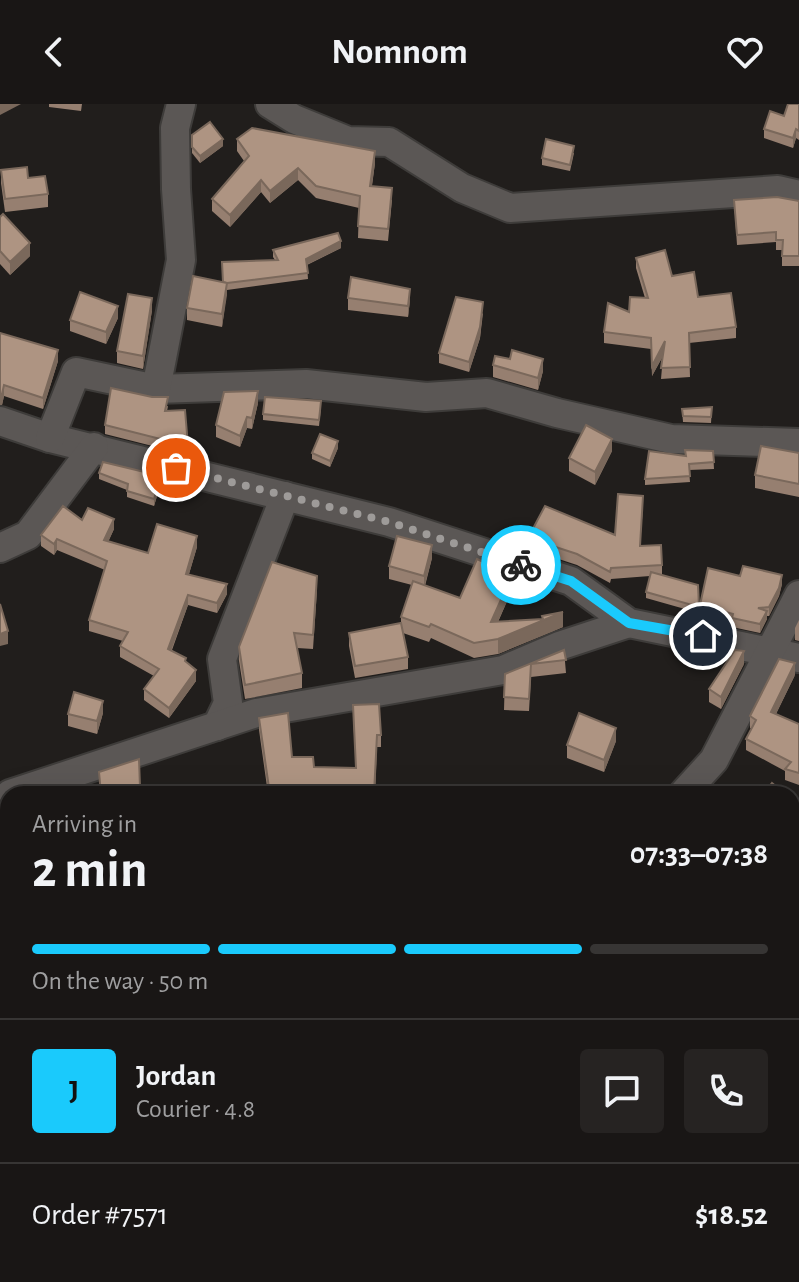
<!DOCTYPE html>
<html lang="en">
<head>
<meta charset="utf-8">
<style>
	body { margin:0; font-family:"Alegreya Sans",sans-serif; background:#262322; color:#f1f3f6; height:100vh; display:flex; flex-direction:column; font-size:30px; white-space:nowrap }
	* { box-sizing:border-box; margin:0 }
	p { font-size:26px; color:#9f9fa0 }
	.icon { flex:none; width:44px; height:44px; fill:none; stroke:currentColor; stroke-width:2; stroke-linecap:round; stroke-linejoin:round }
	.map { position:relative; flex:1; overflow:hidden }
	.details { position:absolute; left:0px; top:682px; width:800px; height:496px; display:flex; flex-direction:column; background:#191615; border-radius:24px 24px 0 0; box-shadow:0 8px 32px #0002,0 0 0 2px #373534 }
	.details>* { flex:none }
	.pin { position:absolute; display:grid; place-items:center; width:68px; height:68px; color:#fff; margin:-34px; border:4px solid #fff; border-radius:50%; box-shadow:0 2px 8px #0007 }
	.courier { position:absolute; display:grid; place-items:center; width:80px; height:80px; margin:-40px; border:6px solid #1acafc; border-radius:50%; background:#fff; color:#222; box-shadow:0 2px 10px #0007 }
	.summary em { font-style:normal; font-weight:700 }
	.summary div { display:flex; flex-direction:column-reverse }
	.summary { display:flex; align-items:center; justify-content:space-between; height:136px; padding:0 32px }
	h1 { font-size:52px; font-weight:700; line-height:60px }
	.bar { display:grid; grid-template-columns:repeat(4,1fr); gap:12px 8px; align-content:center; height:96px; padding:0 32px }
	.bar i { height:10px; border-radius:6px; background:#373534 }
	.bar .selected { background:#1acafc }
	.bar p { grid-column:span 4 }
	.line { display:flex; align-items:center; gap:20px; padding:0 32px; border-top:2px solid #373534 }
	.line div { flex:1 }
	.round { display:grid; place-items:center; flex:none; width:84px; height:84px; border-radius:8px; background:#262322 }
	header { display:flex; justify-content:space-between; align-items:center; height:104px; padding:0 32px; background:#191615; font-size:36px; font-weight:700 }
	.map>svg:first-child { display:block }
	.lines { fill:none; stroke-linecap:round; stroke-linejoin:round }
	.street-casing { stroke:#3e3c3a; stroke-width:32 }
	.street { stroke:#5b5755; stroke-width:28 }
	.wall { fill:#967f70 }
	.shaded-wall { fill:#7a685b }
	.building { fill:#ae9482; stroke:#7a685b; stroke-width:2 }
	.done { stroke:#9e9b99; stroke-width:8; stroke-dasharray:0 14.4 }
	.route { stroke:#1acafc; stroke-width:10 }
</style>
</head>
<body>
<header><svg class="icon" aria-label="back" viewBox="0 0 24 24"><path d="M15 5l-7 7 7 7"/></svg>Nomnom<svg class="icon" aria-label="heart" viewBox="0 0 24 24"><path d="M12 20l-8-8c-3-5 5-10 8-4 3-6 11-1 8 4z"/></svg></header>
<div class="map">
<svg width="799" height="1178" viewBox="0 0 799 1178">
	<rect width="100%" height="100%" fill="#211e1c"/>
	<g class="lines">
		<g class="street-casing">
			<g id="street">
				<polyline points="270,0 294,15 348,37 389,38 462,84 510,104 778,86 799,91"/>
				<polyline points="156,285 306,280 426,293 487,289 557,309 671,335 799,339"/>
				<polyline points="0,317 50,334 389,418 571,477 629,519 799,554"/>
				<polyline points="50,334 76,268 156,285 181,156 176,85 175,24 181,0"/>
				<polyline points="0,444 28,431 94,343"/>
				<polyline points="217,622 228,599 222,555 285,392"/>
				<polyline points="10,690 256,609 503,566 559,542 629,519"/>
				<polyline points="683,690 714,656 799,491"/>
				<polyline points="0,802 8,803"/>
				<polyline points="792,1055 799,1061"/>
				<polyline points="94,1178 99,1170"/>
				<polyline points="347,1178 362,1170"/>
				<polyline points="611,1178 623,1170"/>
			</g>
		</g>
		<use href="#street" class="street"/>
	</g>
	<g class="wall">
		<polygon points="49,0 82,0 81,7 49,3"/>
		<polygon points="799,0 799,36 796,34 793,44 764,34 764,25"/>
		<polygon points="192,31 223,42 200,59 192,49"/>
		<polygon points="237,35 375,59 372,82 392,96 388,137 358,134 359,104 316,94 298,76 270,99 261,88 230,123 212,107 212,95 244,57 237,47"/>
		<polygon points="574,49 570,67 542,61 542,54"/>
		<polygon points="1,66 28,74 48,90 48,103 5,108 1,79"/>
		<polygon points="734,96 799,97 799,162 782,162 782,146 776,146 776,138 737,141"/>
		<polygon points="0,113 30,152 10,171 0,160"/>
		<polygon points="341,144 307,161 308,175 227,186 222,223 187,216 187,204 223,178 275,156 273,153 273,146"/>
		<polygon points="636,154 672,172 736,223 736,234 689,239 690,273 661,275 663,252 652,272 651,245 604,239 604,228 645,194 636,164"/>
		<polygon points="348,194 410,196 408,213 348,206"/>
		<polygon points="152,206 143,265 117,259 117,247"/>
		<polygon points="483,209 480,234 469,268 439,259 439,249"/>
		<polygon points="118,214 106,240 70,227 70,216"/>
		<polygon points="0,229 58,257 43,305 4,292 2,301 0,301"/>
		<polygon points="493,261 543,267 538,286 493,273"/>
		<polygon points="258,299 252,325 247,324 240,343 216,333 216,321"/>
		<polygon points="168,302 167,307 188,342 188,351 105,330 105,321"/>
		<polygon points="712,303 711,319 683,318 682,305"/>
		<polygon points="321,304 319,322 263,316 263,310"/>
		<polygon points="338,344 330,363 312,355 312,349"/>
		<polygon points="612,347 595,381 569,367 569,354"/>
		<polygon points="713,347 714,365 689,366 690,378 645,381 645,375 686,352"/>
		<polygon points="799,349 799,393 755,384 755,371"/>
		<polygon points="99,369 161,379 154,402 127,393 127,386 99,375"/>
		<polygon points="643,403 640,442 662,461 662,471 698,481 699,509 646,494 646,488 650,472 611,475 610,479 577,461 528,445 528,434 615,431"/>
		<polygon points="82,416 114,425 108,438 148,449 197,443 189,470 227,490 217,509 188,501 172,546 186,558 196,577 169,614 144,596 144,585 154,572 120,553 120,542 123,537 89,527 89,516 105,466 57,446 54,451 41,442 41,431"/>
		<polygon points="432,454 425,482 460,494 512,486 498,518 563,523 498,550 474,554 431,534 429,538 403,529 408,553 408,565 355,574 349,542 349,529 401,519 401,513 412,481 389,475 389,462"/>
		<polygon points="740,472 782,480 779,492 769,512 767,512 767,515 760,529 732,523 732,519 700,510 700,501"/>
		<polygon points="317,486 313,545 297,544 302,569 302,584 245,595 239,557 239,543"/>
		<polygon points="799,516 799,537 795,536 795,524"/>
		<polygon points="564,546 566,569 531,573 529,607 504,606 505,570"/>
		<polygon points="744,560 721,605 709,598 709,585"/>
		<polygon points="795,571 776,610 799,620 799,681 785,676 785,667 746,646 746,635 752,625 750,624 750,612"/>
		<polygon points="103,609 97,630 68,622 68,610"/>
		<polygon points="353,613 381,631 381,643 377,643 375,690 268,690 259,626 259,614 292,653 314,663 356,664"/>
		<polygon points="616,637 604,668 567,654 567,641"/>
		<polygon points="799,943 799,1010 792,1004 792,967 795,963 795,947"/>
		<polygon points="799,1135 799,1170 782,1178 755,1178 751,1170 792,1170"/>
		<polygon points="389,1170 425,1170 431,1178 394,1178"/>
	</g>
	<g class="shaded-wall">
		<polygon points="0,0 21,0 0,11"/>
		<polygon points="796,25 796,34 793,44 793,34"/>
		<polygon points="223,35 223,42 200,59 200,52"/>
		<polygon points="375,47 375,59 370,94 370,82"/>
		<polygon points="298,64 298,76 270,99 270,87"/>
		<polygon points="261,76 261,88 230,123 230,111"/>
		<polygon points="341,137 341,144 306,161 306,155"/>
		<polygon points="30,139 30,152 10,171 10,158"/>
		<polygon points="227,179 227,191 222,223 222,210"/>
		<polygon points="410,185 410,196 408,213 408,202"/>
		<polygon points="152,194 152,206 143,265 143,252"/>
		<polygon points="483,198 480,234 469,268 469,258"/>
		<polygon points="118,202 118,214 106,240 106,228"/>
		<polygon points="665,237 665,248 652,272 652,262"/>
		<polygon points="58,246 58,257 43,305 43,294"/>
		<polygon points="543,255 543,267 538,286 538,274"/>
		<polygon points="4,281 4,292 2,301 0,301 0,290"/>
		<polygon points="258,287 258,299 252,325 252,314"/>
		<polygon points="247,313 247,324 240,343 240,332"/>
		<polygon points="612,335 612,347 595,381 595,368"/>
		<polygon points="338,337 338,344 330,363 330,357"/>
		<polygon points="161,372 161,379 154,402 154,395"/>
		<polygon points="114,415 114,425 104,447 104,436"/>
		<polygon points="197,432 197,443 186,480 186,470"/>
		<polygon points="57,435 57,446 54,451 54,440"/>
		<polygon points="432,441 432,454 424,484 424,472"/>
		<polygon points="512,471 512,486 491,533 491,518"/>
		<polygon points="782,471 782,480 779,492 769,512 769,503"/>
		<polygon points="227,480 227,490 217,509 217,499"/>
		<polygon points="188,491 188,501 168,555 168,545"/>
		<polygon points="767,507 767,515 760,529 760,520"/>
		<polygon points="563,508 563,523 498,550 498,535"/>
		<polygon points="8,527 8,540 0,542 0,530"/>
		<polygon points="744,547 744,560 721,605 721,593"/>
		<polygon points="795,559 795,571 771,620 771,608"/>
		<polygon points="196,566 196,577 169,614 169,604"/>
		<polygon points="103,597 103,609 97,630 97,617"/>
		<polygon points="616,624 616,637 604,668 604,656"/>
		<polygon points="799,701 799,713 792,721 792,709"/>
		<polygon points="799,802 799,815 792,822 792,810"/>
		<polygon points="8,986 8,999 1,1001 1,989"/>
		<polygon points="8,1095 8,1101 0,1105 0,1099"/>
		<polygon points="799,1160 799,1170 782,1178 774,1178 779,1170 792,1170 792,1163"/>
		<polygon points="259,1170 270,1170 262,1178 258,1171"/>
	</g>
	<g class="building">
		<polygon points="788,0 799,0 799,27 796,25 793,34 764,25 770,7 784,12"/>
		<polygon points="210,18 223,35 200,52 192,43 192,31"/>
		<polygon points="252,24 375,47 370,82 392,84 388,125 358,122 360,92 316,82 298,64 270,87 261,76 230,111 212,95 249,52 237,35"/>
		<polygon points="546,35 574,42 570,61 542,54"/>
		<polygon points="27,63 28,74 45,72 48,90 5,95 1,66"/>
		<polygon points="777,93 799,97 799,152 782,152 783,136 776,136 776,128 737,131 734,96"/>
		<polygon points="3,110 30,139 10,158 0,147 0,113"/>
		<polygon points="338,129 341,137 306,155 308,169 227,179 223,178 222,158 278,156 273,146"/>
		<polygon points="665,146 672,172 694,168 698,193 731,189 736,223 689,229 690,263 661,264 665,237 652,262 651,234 604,228 608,199 629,208 630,193 648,194 636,154"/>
		<polygon points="193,172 227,179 222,210 187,204"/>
		<polygon points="351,173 410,185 408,202 348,194"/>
		<polygon points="80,188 118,202 106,228 70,216"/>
		<polygon points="128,190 152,194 143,252 117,247"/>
		<polygon points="456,193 483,198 480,223 469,258 439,249"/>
		<polygon points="0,229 58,246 43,294 4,281 2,290 0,290"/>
		<polygon points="512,246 543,255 538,274 493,261 495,252 510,255"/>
		<polygon points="111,284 152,293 168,293 165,307 185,306 188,342 105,321"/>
		<polygon points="258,287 252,314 247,313 240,332 216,321 224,288"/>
		<polygon points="265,293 321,297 319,316 263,310"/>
		<polygon points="712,303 711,313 683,312 682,305"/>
		<polygon points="586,321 612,335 595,368 569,354"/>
		<polygon points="320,330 338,337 330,357 312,349"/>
		<polygon points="761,342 799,349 799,380 755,371"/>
		<polygon points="685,346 713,347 714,358 689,360 690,372 645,375 649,347 686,352"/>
		<polygon points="103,358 161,372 154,395 127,387 128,380 99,369"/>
		<polygon points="618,390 643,392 640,442 661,441 662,461 611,464 610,468 577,450 528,434 545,402 615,431"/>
		<polygon points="63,402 82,416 88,404 114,415 104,436 148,449 157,420 197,432 186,470 227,480 217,499 188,491 168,545 186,554 185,557 196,566 169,604 144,585 159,565 120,542 128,528 89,516 107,457 57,435 54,440 41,431"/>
		<polygon points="397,432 432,441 424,472 389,462"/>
		<polygon points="477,455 512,471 491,518 543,515 542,512 563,508 498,535 474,539 431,520 429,523 401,513 413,477 460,494"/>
		<polygon points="272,458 317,472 313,531 294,529 302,569 245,581 239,543"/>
		<polygon points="743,462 782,471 779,484 769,503 758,504 767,507 760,520 732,514 733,510 700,501 708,464 740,472"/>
		<polygon points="651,468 698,481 699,503 646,488"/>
		<polygon points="0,500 8,527 0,530"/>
		<polygon points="401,519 408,553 355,562 349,529"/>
		<polygon points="564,546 566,556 531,560 529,595 504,593 505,570"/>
		<polygon points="735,546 744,547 721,593 709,585"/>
		<polygon points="779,555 795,559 771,608 799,620 799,669 785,665 791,658 746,635 756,616 750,612"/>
		<polygon points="74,588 103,597 97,617 68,610"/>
		<polygon points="379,600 381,631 377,631 374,690 285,690 285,684 269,684 259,614 288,609 292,653 313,653 314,663 356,664 353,601"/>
		<polygon points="579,609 616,624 604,656 567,641"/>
		<polygon points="139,655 140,683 165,684 165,690 137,690 139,685 134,690 101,690 99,668"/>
		<polygon points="772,679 785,690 764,690"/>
		<polygon points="792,696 799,701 792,709"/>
		<polygon points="792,791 799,798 799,802 792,810"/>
		<polygon points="8,947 8,986 1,989 0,950"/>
		<polygon points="799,959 799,992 792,985 792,967"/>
		<polygon points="8,1069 8,1095 0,1099 0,1071"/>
		<polygon points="798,1133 799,1160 792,1163 792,1135"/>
		<polygon points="174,1170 183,1170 188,1177 195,1170 259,1170 258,1171 263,1178 163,1178"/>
		<polygon points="396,1170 425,1170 431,1178 401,1178"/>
		<polygon points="466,1170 483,1170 490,1178 456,1178"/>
		<polygon points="755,1170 779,1170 782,1175 774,1178 759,1178"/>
	</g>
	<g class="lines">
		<polyline class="done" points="176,364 389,418 521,461"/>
		<polyline class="route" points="521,461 571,477 629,519 703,532"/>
	</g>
</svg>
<div class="pin" style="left:176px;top:364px;background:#ea580c"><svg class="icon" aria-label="bag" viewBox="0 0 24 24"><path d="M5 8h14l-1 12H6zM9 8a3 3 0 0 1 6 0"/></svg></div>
<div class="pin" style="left:703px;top:532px;background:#1f2937"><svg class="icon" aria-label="home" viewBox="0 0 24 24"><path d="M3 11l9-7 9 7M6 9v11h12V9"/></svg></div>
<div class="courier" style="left:521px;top:461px"><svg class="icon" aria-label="bike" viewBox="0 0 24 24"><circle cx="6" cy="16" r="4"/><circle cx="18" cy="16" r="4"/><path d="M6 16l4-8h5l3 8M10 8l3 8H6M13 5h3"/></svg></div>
<section class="details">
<div class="summary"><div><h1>2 min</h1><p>Arriving in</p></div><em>07:33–07:38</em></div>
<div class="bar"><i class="selected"></i><i class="selected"></i><i class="selected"></i><i></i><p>On the way · 50 m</p></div>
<div class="line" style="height:144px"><b class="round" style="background:#1acafc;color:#111">J</b><div><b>Jordan</b><p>Courier · 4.8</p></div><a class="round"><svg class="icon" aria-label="chat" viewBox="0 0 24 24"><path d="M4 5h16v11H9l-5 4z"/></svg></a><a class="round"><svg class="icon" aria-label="phone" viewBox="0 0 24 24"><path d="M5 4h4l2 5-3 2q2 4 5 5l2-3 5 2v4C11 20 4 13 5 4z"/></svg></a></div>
<div class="line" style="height:104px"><div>Order #7571</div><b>$18.52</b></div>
</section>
</div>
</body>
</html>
